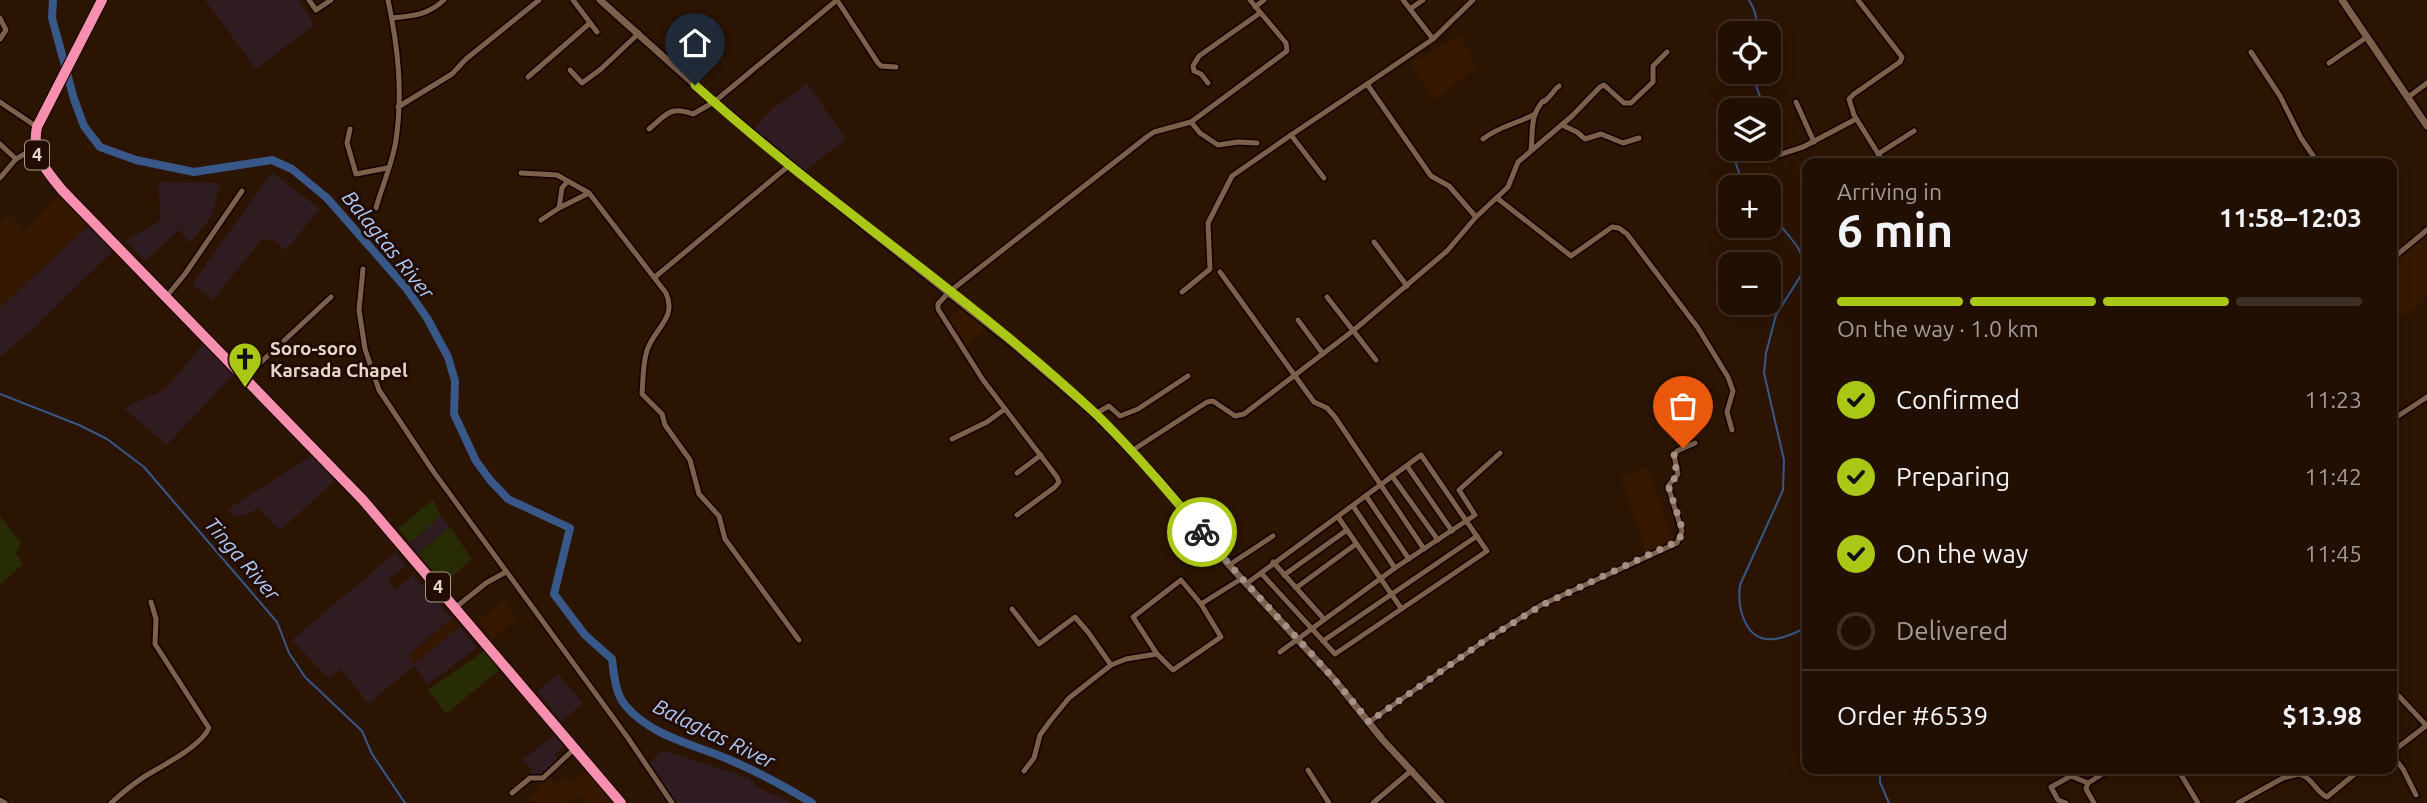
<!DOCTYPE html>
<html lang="en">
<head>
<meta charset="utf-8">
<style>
	body { margin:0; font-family:Ubuntu,sans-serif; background:#2d1d11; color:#f1f3f6; height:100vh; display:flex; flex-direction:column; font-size:26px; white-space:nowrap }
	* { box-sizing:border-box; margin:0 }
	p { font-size:23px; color:#a29c99 }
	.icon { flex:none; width:38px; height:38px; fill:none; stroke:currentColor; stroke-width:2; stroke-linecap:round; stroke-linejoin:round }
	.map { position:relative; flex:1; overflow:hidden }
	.sheet { position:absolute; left:1802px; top:158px; width:595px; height:616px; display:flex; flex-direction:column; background:#210f02; border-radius:14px; box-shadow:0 4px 18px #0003,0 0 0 2px #3e2f24 }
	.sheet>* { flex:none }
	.controls { position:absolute; left:1718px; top:21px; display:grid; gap:14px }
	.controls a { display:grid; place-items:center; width:63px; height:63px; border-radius:14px; background:#210f02; box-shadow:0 4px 18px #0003,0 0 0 2px #3e2f24; font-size:35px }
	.pin { position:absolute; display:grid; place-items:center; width:60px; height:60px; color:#fff; margin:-72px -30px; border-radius:50% 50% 50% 0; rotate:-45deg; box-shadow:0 0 7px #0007 }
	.pin .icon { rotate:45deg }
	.courier { position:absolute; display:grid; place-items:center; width:70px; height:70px; margin:-35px; border:5px solid #abc716; border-radius:50%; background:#fff; color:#222; box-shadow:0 2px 9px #0007 }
	.head em { font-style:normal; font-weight:600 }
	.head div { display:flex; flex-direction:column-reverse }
	.head { display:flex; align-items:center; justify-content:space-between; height:119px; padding:0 35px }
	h1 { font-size:46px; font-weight:600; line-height:52px }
	.bar { display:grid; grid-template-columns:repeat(4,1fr); gap:10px 7px; align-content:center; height:84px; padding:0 35px }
	.bar i { height:9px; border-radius:5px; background:#3e2f24 }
	.bar .active { background:#abc716 }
	.bar p { grid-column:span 4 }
	.line { display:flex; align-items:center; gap:18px; padding:0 35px; border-top:2px solid #3e2f24 }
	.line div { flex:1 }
	ol { padding:0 35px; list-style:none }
	li { display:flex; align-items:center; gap:21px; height:77px }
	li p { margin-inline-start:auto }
	li .icon { padding:7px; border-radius:50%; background:#abc716; color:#111; stroke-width:4 }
	li:last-child { color:#a29c99 }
	li i { width:38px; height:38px; border:4px solid #3e2f24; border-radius:50% }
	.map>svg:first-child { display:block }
	.built { fill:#361801 }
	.industrial { fill:#2f1c20 }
	.green { fill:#282c04 }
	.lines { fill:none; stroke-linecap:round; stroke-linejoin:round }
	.stream { stroke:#375889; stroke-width:2 }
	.river { stroke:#375889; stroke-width:8 }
	.street-casing { stroke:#130100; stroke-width:8 }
	.secondary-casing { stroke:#130100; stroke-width:10 }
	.highway-casing { stroke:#130100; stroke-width:12 }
	.street { stroke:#7d604b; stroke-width:5 }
	.secondary { stroke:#7d604b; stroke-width:7 }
	.highway { stroke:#f790af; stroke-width:10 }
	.done { stroke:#a59184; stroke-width:7; stroke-dasharray:0 12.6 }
	.route { stroke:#abc716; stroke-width:9 }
	.labels { text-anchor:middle; stroke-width:6; stroke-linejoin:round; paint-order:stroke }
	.shield { fill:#220b00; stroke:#ab988d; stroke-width:2 }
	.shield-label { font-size:18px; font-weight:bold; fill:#e6d5ca }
	.poi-label { font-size:19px; font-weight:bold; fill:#e6d5ca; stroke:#220b00; text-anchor:start }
	.water-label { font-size:21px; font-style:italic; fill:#accbf8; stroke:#220b00 }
</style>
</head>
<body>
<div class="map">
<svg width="2427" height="803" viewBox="0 0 2427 803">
	<rect width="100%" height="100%" fill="#2c1402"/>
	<g class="built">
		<polygon points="1460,35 1476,68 1434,100 1410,63"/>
		<polygon points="59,195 88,226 0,308 0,223 11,214 24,232"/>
		<polygon points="2427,230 2427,295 2423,298 2425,300 2401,319 2392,307 2392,259"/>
		<polygon points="961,309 986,328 964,347 947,320"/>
		<polygon points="1648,467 1674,542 1646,553 1620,477"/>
		<polygon points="504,600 517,619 493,639 478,621"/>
		<polygon points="452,618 460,627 414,665 408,657"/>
		<polygon points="586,770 613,802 611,803 586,803 579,794 569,803 527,801 540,787 538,784 548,774 556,784 567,777 569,779 566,783 570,783"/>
	</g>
	<g class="industrial">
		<polygon points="205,0 299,0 314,25 256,69"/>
		<polygon points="807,83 846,139 805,171 753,129 773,108"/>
		<polygon points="272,172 320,209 286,250 273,240 262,239 213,300 192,284"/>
		<polygon points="158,182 221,183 211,217 190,243 179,230 145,261 126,241 161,220"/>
		<polygon points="88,226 113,251 35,327 0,357 0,308"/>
		<polygon points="203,344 234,374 167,445 123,408 164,390"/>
		<polygon points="312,455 336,479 280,531 258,508 249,514 234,517 228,509"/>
		<polygon points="441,516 450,527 418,554 410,543"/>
		<polygon points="396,552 405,566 388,581 396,589 413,575 452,618 408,656 414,664 460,627 477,648 428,684 414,665 369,704 340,669 328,678 292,640"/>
		<polygon points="558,674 583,703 562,721 537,691"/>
		<polygon points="554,735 564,746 554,754 558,760 538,777 530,771 532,769 522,760"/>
		<polygon points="662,750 739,774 743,778 748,776 758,788 794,803 675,803 648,765"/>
	</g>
	<g class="green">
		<polygon points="433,500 441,516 410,543 398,528"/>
		<polygon points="0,516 21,543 16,553 23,564 0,585"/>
		<polygon points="450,527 472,559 444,583 418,554"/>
		<polygon points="484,651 499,670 446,714 428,690"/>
	</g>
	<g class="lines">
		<g class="stream">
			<path d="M1749,0C1756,12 1758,20 1755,33"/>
			<polyline points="1751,72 1765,110"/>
			<polyline points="1741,149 1736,164 1740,175 1750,187"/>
			<path d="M1769,211L1797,246L1805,262L1803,272L1776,315L1766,353L1764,373L1784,460L1783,490L1740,585C1737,608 1745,643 1775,639C1786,638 1798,631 1808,627"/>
			<polyline points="0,394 79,425 107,439 144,467 277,622 289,653 305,677 362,731 372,754 405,803"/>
			<polyline points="1880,768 1880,782 1889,803"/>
		</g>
		<path class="river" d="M53,0L52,18L74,99L84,126L100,147L136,160L194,172L272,160L292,169L327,198L406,288L427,318L448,357L455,381L454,414L476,461L490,480L508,499L570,528L554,594L585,635L612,659C614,674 615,693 625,705C650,736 696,745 730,760C758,772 786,787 812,803"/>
		<g class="street-casing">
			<g id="street">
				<polyline points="309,0 316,10 331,0"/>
				<polyline points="573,0 597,32"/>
				<polyline points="837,0 878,63 881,66 896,67"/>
				<polyline points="1403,0 1433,39"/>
				<polyline points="1858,0 1902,57 1900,62 1854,94 1849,99 1854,115 1884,163"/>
				<polyline points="1255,7 1264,0"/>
				<polyline points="1410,9 1423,0"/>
				<polyline points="0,18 6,30 0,39"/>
				<path d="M392,18C413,16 428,15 444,0"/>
				<polyline points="2251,52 2280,96 2301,138 2318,163"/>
				<polyline points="2329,63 2367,37"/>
				<polyline points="570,70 582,83 601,69 639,33"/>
				<polyline points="528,77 590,23"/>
				<polyline points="1208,83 1201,74 1194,71 1193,66 1199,56 1260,13"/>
				<polyline points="1367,84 1433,39 1473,0"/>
				<polyline points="2407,98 2427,83"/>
				<polyline points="0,102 37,127"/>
				<polyline points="1796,102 1814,142"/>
				<polyline points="398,107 452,74 466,59 539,0"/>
				<polyline points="1191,122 1200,133 1218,145 1238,142 1257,143"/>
				<polyline points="1562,125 1577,132 1585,139 1601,134 1623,143 1639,138"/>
				<polyline points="350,129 347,143 356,174 387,168"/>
				<path d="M649,129C666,115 670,105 693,114L714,102L837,0"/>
				<path d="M1483,139C1499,126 1517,124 1535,114"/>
				<polyline points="0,144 16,159"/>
				<path d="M1531,150C1533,135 1530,118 1540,105C1546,96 1541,106 1548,98C1553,94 1553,90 1559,86"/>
				<polyline points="1878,154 1914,131"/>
				<polyline points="1769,158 1803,147 1856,119"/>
				<path d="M521,173L557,175L589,193L666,293C678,320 651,330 646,354C643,366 643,381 642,394L662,414L665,425L690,460L699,494L719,516L725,539L799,640"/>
				<polyline points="0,178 16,159 35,148"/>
				<polyline points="1324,178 1291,135 1367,84 1431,176 1449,186 1476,217"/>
				<polyline points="1497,198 1571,256 1612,227 1619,228 1627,234 1698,328 1728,377 1733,391 1727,412 1732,430"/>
				<path d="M376,208C382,186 393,162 396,140C403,92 398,47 388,0"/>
				<polyline points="559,208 562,188 567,182"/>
				<polyline points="541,220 559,208 589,193"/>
				<polyline points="1374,242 1407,286"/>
				<polyline points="2392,259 2427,230"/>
				<polyline points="363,269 359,310 365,349 379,390 433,471 628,738 672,803"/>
				<polyline points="1220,272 1314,402 1327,408 1335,417 1424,549"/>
				<polyline points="655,277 791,164"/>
				<polyline points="1182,292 1210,269 1208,223 1232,176 1291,135"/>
				<polyline points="166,297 185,274 242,191"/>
				<polyline points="1327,297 1376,360"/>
				<polyline points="1298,320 1323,354"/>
				<polyline points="1806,352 1808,350"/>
				<polyline points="244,378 331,297"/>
				<polyline points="1095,414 1109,406 1120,416 1138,409 1188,376"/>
				<polyline points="2392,420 2427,397"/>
				<polyline points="952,439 987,422 1005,409"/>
				<polyline points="1133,450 1207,402 1213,401 1235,416 1244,414 1354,330 1447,251 1476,217 1508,187 1518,162 1572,116 1600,87 1604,85 1624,103 1631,103 1653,82 1653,66 1667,52"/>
				<polyline points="1407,466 1452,531"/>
				<polyline points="1017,473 1041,455"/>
				<polyline points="1392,476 1438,540"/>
				<polyline points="1366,496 1409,559"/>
				<polyline points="1353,506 1395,568"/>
				<polyline points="1017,515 1055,487 1059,482 1057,477 983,380 938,309 938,304 949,292 1148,136 1154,132 1191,122 1287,51 1286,43 1250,0"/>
				<polyline points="1338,517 1401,608"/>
				<polyline points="1273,562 1324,619"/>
				<polyline points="1229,565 1273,536"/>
				<polyline points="1284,575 1347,530"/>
				<polygon points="1181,580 1201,604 1221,637 1173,670 1157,654 1133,617"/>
				<polyline points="1246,584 1421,455 1487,551 1335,654 1261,573"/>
				<polyline points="1296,588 1356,544"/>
				<polyline points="1201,604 1241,579"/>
				<polyline points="455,608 486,583 506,572"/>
				<polyline points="1012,609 1039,644 1075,617 1088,632 1111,665 1126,659 1157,654"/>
				<polyline points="1323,641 1477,536"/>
				<polyline points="1280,652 1395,568 1475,515 1459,490 1500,453"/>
				<polyline points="2392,693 2397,694 2426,725"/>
				<polyline points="1369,722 1487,639 1541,605 1677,543 1682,531 1668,486 1678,474 1674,455 1677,451 1695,443"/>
				<polyline points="2392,752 2427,725"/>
				<polyline points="2392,755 2403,769 2416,795"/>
				<polyline points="2177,768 2198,803"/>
				<polyline points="1965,769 1967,768"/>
				<polyline points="1308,770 1329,803"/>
				<polyline points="1024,771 1034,758 1040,735 1051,720 1069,698 1111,665"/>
				<polyline points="2088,783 2112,768"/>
				<polyline points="2088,783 2086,789 2094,803"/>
				<polyline points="512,793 530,778 543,778 574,749"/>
				<polyline points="0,800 5,803"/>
				<path d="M111,803C122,793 134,783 147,775C164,765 201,746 209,728L155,644L156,619L151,602"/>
				<polyline points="1373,803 1412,770"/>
				<polyline points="2066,803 2058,800 2051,787 2071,776 2088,783"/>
				<path d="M2238,803L2283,778L2299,774C2312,777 2316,792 2327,797L2356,773L2366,768"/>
			</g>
		</g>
		<g class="secondary-casing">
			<g id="secondary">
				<polyline points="600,0 714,102 868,229 1011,342 1095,414 1160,481 1229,565 1334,679 1382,739 1441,803"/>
				<polyline points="2342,0 2427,126"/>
			</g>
		</g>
		<g class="highway-casing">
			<path id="highway" d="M102,0L37,127C31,154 46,171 63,191L363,500L621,803"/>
		</g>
		<use href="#street" class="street"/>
		<use href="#secondary" class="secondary"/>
		<use href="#highway" class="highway"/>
	</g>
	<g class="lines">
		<path class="done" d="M1202,532C1255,597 1318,655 1369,722L1487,639L1542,605L1680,540L1681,525L1668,485L1677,476L1674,454L1683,448"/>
		<path class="route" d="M695,85C823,201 970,296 1096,414C1134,451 1168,491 1202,532"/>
	</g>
	<defs>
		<g id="church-pin" transform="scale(1.75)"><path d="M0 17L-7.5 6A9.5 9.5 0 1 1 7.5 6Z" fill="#abc716" stroke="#220b00"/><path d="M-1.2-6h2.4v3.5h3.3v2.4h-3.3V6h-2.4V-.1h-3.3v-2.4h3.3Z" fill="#111"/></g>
	</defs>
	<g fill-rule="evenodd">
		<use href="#church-pin" x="245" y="359"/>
	</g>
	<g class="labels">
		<g class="shield">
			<rect x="25" y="140.5" width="24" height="29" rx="5"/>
			<rect x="426" y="572.5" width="24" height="29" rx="5"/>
		</g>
		<g class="shield-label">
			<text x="37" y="161">4</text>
			<text x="438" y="593">4</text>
		</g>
		<g class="poi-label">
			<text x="270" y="355">Soro-soro<tspan x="270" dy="22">Karsada Chapel</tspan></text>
		</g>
		<g class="water-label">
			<text transform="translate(388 245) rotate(51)" y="7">Balagtas River</text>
			<text transform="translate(242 559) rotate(49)" y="7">Tinga River</text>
			<text transform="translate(714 734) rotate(26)" y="7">Balagtas River</text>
		</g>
	</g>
</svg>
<div class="controls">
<a><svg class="icon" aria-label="locate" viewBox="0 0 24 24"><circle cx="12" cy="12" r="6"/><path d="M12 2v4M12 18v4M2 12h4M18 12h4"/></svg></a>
<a><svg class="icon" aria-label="layers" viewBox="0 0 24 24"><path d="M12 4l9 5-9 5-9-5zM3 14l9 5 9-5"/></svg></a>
<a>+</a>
<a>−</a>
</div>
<div class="pin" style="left:1683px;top:448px;background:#ea580c"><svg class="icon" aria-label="bag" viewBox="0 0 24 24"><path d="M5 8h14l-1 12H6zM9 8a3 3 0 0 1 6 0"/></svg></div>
<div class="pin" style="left:695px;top:85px;background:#1f2937"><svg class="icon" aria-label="home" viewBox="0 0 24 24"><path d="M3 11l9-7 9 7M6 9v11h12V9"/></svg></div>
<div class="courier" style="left:1202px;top:532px"><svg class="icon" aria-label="bike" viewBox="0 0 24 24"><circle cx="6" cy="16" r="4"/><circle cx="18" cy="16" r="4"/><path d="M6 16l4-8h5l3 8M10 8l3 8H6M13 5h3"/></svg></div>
<section class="sheet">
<div class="head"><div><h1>6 min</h1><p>Arriving in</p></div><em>11:58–12:03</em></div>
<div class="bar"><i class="active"></i><i class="active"></i><i class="active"></i><i></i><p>On the way · 1.0 km</p></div>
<ol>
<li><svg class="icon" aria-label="check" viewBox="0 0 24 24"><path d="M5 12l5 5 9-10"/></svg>Confirmed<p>11:23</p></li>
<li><svg class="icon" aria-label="check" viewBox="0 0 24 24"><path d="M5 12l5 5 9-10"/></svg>Preparing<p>11:42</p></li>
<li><svg class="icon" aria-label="check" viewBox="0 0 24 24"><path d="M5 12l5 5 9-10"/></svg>On the way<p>11:45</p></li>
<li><i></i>Delivered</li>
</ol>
<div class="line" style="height:91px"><div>Order #6539</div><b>$13.98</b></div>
</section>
</div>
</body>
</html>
